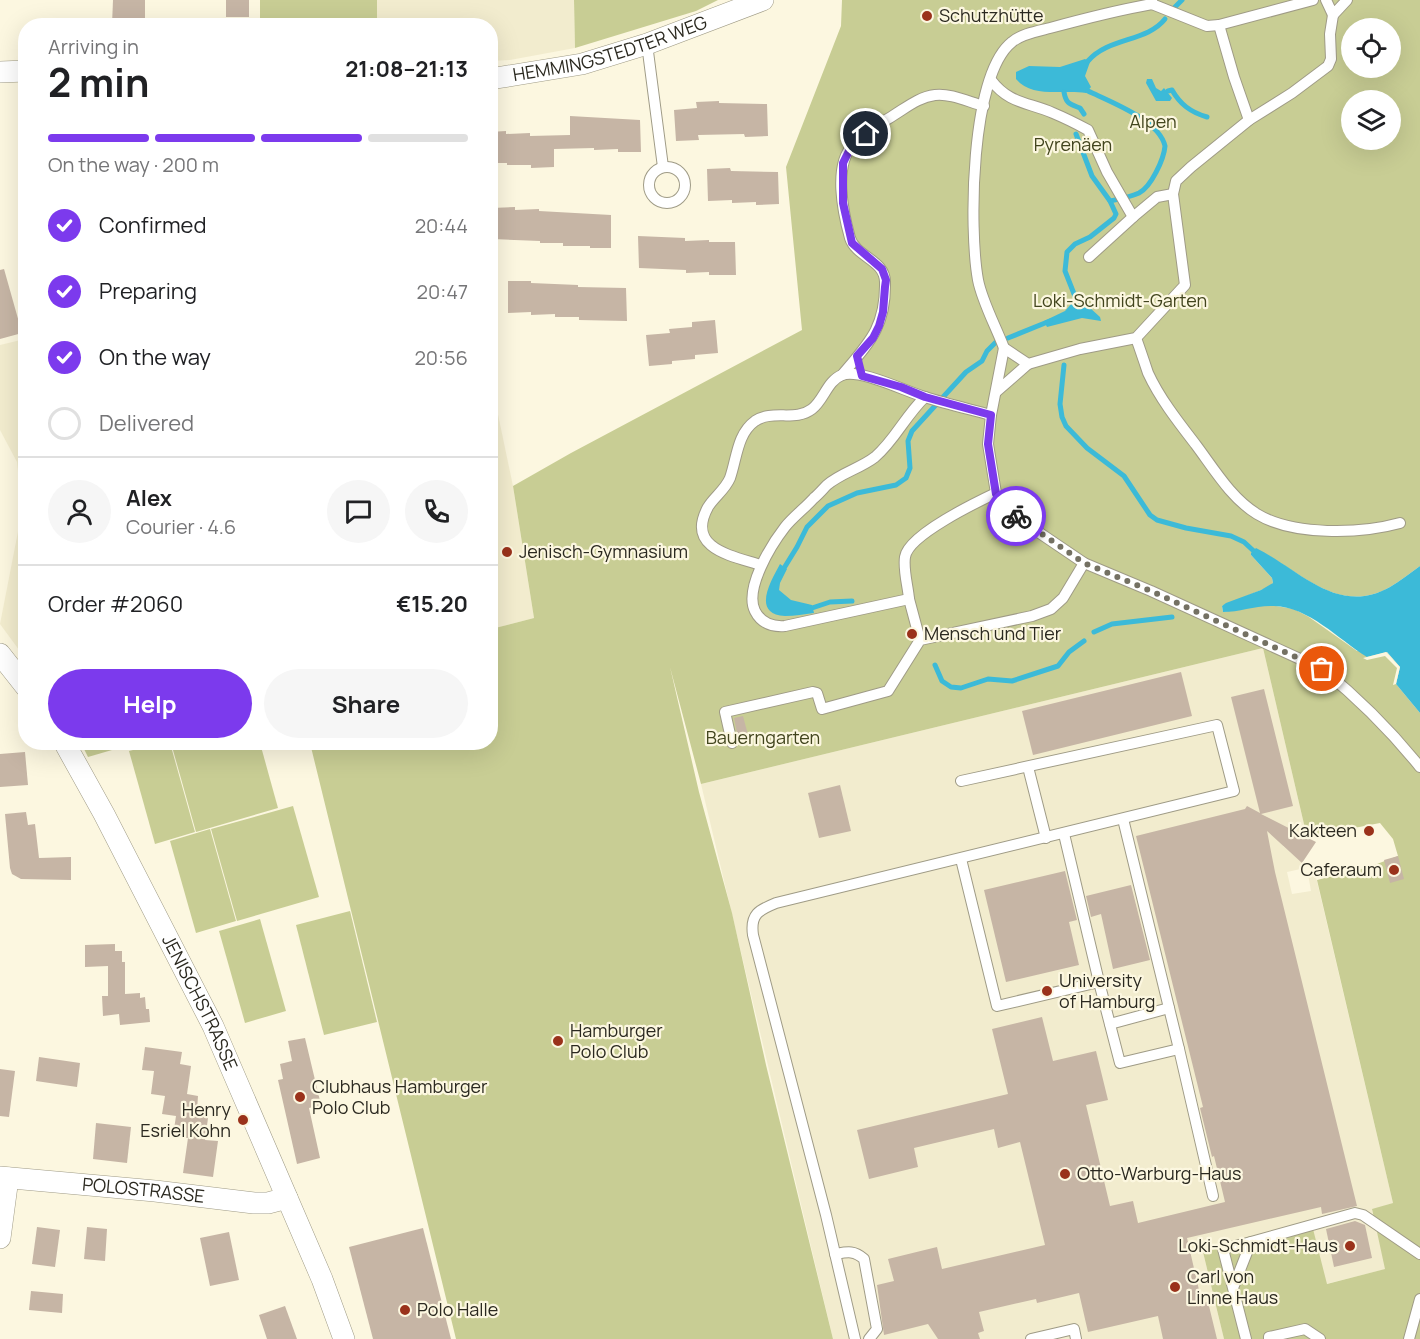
<!DOCTYPE html>
<html lang="en">
<head>
<meta charset="utf-8">
<style>
	body { margin:0; font-family:Manrope,sans-serif; background:#f6f6f6; color:#202124; height:100vh; display:flex; flex-direction:column; font-size:22px; white-space:nowrap }
	* { box-sizing:border-box; margin:0 }
	p { font-size:20px; color:#757577 }
	.icon { flex:none; width:33px; height:33px; fill:none; stroke:currentColor; stroke-width:2; stroke-linecap:round; stroke-linejoin:round }
	.map { position:relative; flex:1; overflow:hidden }
	.side { position:absolute; left:18px; top:18px; width:480px; height:732px; display:flex; flex-direction:column; background:#fff; border-radius:24px; box-shadow:0 6px 24px #0002 }
	.side>* { flex:none }
	.buttons { position:absolute; left:1341px; top:18px; display:grid; gap:12px }
	.buttons a { display:grid; place-items:center; width:60px; height:60px; border-radius:50%; background:#fff; box-shadow:0 6px 24px #0002; font-size:30px }
	.pin { position:absolute; display:grid; place-items:center; width:51px; height:51px; color:#fff; margin:-26px; border:3px solid #fff; border-radius:50%; box-shadow:0 2px 6px #0007 }
	.courier { position:absolute; display:grid; place-items:center; width:60px; height:60px; margin:-30px; border:4px solid #7c3aed; border-radius:50%; background:#fff; color:#222; box-shadow:0 2px 8px #0007 }
	.head em { font-style:normal; font-weight:700 }
	.head div { display:flex; flex-direction:column-reverse }
	.head { display:flex; align-items:center; justify-content:space-between; height:102px; padding:0 30px }
	h1 { font-size:39px; font-weight:700; line-height:45px }
	.bar { display:grid; grid-template-columns:repeat(4,1fr); gap:9px 6px; align-content:center; height:72px; padding:0 30px }
	.bar i { height:8px; border-radius:4px; background:#e0e0e0 }
	.bar .on { background:#7c3aed }
	.bar p { grid-column:span 4 }
	.line { display:flex; align-items:center; gap:15px; padding:0 30px; border-top:2px solid #e0e0e0 }
	.line div { flex:1 }
	.round { display:grid; place-items:center; flex:none; width:63px; height:63px; border-radius:32px; background:#f6f6f6 }
	ol { padding:0 30px; list-style:none }
	li { display:flex; align-items:center; gap:18px; height:66px }
	li p { margin-inline-start:auto }
	li .icon { padding:6px; border-radius:50%; background:#7c3aed; color:#fff; stroke-width:4 }
	li:last-child { color:#757577 }
	li i { width:33px; height:33px; border:3px solid #e0e0e0; border-radius:50% }
	.button { display:flex; gap:12px; margin-top:auto; padding:12px 30px }
	.button a { flex:1; height:69px; border-radius:36px; background:#7c3aed; color:#fff; font-size:24px; font-weight:700; line-height:69px; text-align:center }
	.button a+a { background:#f6f6f6; color:#202124 }
	.map>svg:first-child { display:block }
	.built { fill:#f2ecce }
	.green { fill:#c8cd94; fill-rule:evenodd }
	.water { fill:#3cbad8 }
	.pier { fill:#fcf7e0 }
	.lines { fill:none; stroke-linecap:round; stroke-linejoin:round }
	.stream { stroke:#3cbad8; stroke-width:5 }
	.building { fill:#c6b5a5 }
	.service-casing { stroke:#9f9b86; stroke-width:12 }
	.minor-casing { stroke:#9f9b86; stroke-width:22 }
	.service { stroke:#fff; stroke-width:10 }
	.minor { stroke:#fff; stroke-width:21 }
	.done { stroke:#747163; stroke-width:6; stroke-dasharray:0 10.8 }
	.route { stroke:#7c3aed; stroke-width:8 }
	.poi-dot { fill:#9a321b; stroke:#fcf7e0; stroke-width:2 }
	.labels { text-anchor:middle; stroke-width:4.5; stroke-linejoin:round; paint-order:stroke }
	.poi-label { font-size:18px; fill:#2b2920; stroke:#fcf7e0; text-anchor:start }
	.street-label { font-size:18px; fill:#2b2920; stroke:#fcf7e0 }
	.park-label { font-size:18px; fill:#42451e; stroke:#fcf7e0 }
</style>
</head>
<body>
<div class="map">
<svg width="1420" height="1339" viewBox="0 0 1420 1339">
	<rect width="100%" height="100%" fill="#fcf7e0"/>
	<g class="built">
		<polygon points="260,0 574,0 575,48 510,60 491,61 490,26 260,25"/>
		<polygon points="25,339 26,339 25,658 0,624 22,511 17,462 0,430 0,345"/>
		<polygon points="490,376 513,486 534,618 491,629"/>
		<polygon points="1263,648 1307,837 1293,831 1283,846 1302,862 1305,868 1287,872 1292,894 1311,891 1308,874 1315,873 1393,1203 1372,1210 1386,1269 1326,1284 1312,1226 1203,1252 1224,1339 833,1339 701,784"/>
	</g>
	<g class="green">
		<rect x="260" y="0" width="117" height="25"/>
		<polygon points="574,0 718,0 696,11 575,48"/>
		<path d="M842,0H1420V566C1410,573 1400,581 1390,587C1338,617 1299,569 1256,549L1251,555L1272,578L1273,583L1271,586L1222,606L1223,612L1257,606H1276L1294,609L1309,617L1357,651L1386,652L1400,667L1396,684L1420,713V1339H1224L1203,1252L1312,1225L1327,1284L1385,1269L1372,1209L1393,1203L1317,880L1369,867L1398,856L1393,839L1380,823L1307,837L1263,648L701,784L670,667L699,792L732,913L766,1065L833,1339H456L310,743L490,742L491,629L534,618L513,486L571,453L802,330L786,167L841,26ZM1352,28H1390V68H1352ZM1352,100H1390V140H1352Z"/>
		<polygon points="81,743 136,743 88,757"/>
		<polygon points="161,743 170,743 195,832 155,844 129,751"/>
		<polygon points="171,743 260,743 278,808 196,832"/>
		<polygon points="293,806 319,897 237,921 211,829"/>
		<polygon points="210,829 236,921 196,933 170,841"/>
		<polygon points="350,911 377,1022 324,1035 296,925"/>
		<polygon points="260,919 286,1011 245,1023 219,931"/>
	</g>
	<g class="water">
		<path d="M1085,59L1090,62L1085,76L1091,87L1086,93C1064,89 1033,99 1016,79V72L1029,66L1060,67Z"/>
		<polygon points="1147,79 1152,79 1156,88 1161,91 1164,88 1172,98 1170,101 1156,101 1146,83"/>
		<polygon points="1078,297 1100,317 1101,321 1082,318 1047,327 1044,321 1065,311 1072,303 1072,300"/>
		<path d="M1256,548C1299,569 1338,617 1390,587C1400,581 1410,573 1420,566V713L1396,684L1400,667L1387,652L1367,657C1338,639 1309,607 1274,606C1256,605 1240,612 1223,612L1222,606L1226,603L1261,590L1273,583L1272,578L1251,555V553Z"/>
		<path d="M780,564L787,569L780,583L779,590L791,600L812,605L814,613C804,614 795,616 785,616C751,614 771,581 780,564Z"/>
	</g>
	<polygon class="pier" points="1386,652 1400,667 1396,684 1393,685 1397,668 1385,656 1367,660 1363,658"/>
	<g class="lines">
		<g class="stream">
			<polyline points="1175,7 1182,0"/>
			<path d="M1088,61C1109,37 1147,42 1165,19"/>
			<path d="M1088,91C1111,102 1159,120 1165,146C1164,159 1151,187 1139,193C1130,197 1119,199 1110,201"/>
			<path d="M1168,91L1172,90C1180,104 1190,112 1207,117"/>
			<path d="M1064,92C1066,104 1070,104 1080,108L1084,114"/>
			<polyline points="1076,134 1092,176 1110,201 1116,214 1114,218 1090,237 1075,244 1067,252 1065,271 1078,304"/>
			<polyline points="1008,338 1050,321"/>
			<polyline points="1064,365 1060,404 1062,417 1066,426 1087,448 1124,476 1150,515 1157,520 1186,528 1231,536 1244,542 1258,555"/>
			<polyline points="781,573 797,547 807,527 828,506 857,493 896,485 906,478 910,468 908,441 912,431 966,372 982,361 987,351 996,342"/>
			<polyline points="806,607 812,608 830,602 852,601"/>
			<polyline points="1094,632 1112,624 1172,617"/>
			<polyline points="935,665 942,681 951,687 961,688 988,679 1012,681 1058,666 1069,652 1084,641"/>
		</g>
	</g>
	<g class="building">
		<polygon points="113,0 145,0 145,26 112,25"/>
		<rect x="226" y="0" width="23" height="17"/>
		<polygon points="719,101 719,103 767,104 768,136 745,137 744,134 698,135 699,140 676,141 674,110 697,108 696,102"/>
		<polygon points="570,116 640,120 641,152 618,152 618,149 594,150 594,148 554,149 554,167 531,168 531,165 507,165 507,163 490,163 490,132 506,131 506,134 530,133 530,136 570,135"/>
		<polygon points="730,168 731,171 778,172 779,204 756,205 756,202 732,203 732,200 708,201 707,169"/>
		<polygon points="515,207 515,210 539,209 539,211 611,215 611,248 590,248 590,246 563,246 563,243 540,243 540,241 493,239 492,208"/>
		<polygon points="638,236 685,238 685,241 709,240 709,242 735,242 736,275 709,275 709,272 686,273 686,270 639,268"/>
		<polygon points="4,269 22,333 0,339 0,270"/>
		<polygon points="508,281 531,281 531,283 578,285 578,287 626,288 627,321 579,320 579,317 555,317 555,314 531,315 531,312 508,313"/>
		<polygon points="715,320 718,353 695,355 695,359 672,361 672,364 649,366 646,335 670,333 669,329 692,327 692,322"/>
		<polygon points="1181,672 1192,716 1033,755 1022,711"/>
		<polygon points="1264,689 1293,806 1261,814 1316,842 1302,863 1267,831 1275,872 1357,1206 1322,1214 1321,1207 1187,1238 1202,1303 1208,1302 1217,1339 1163,1339 1158,1316 1088,1332 1079,1293 1037,1303 1036,1299 979,1312 984,1331 978,1333 980,1339 938,1339 928,1324 884,1335 877,1285 894,1281 888,1259 937,1247 942,1269 1045,1245 1020,1142 998,1148 994,1129 914,1148 918,1167 869,1179 857,1130 1008,1094 992,1029 1042,1017 1053,1061 1096,1051 1108,1100 1086,1105 1110,1206 1133,1201 1138,1223 1225,1202 1214,1156 1212,1157 1200,1108 1203,1107 1136,836 1245,809 1247,806 1260,813 1231,697"/>
		<polygon points="743,716 748,735 738,738 734,718"/>
		<polygon points="25,752 28,785 0,787 0,754"/>
		<polygon points="840,785 851,831 819,838 808,793"/>
		<polygon points="26,812 28,825 35,824 39,858 71,857 71,880 21,879 12,874 10,868 5,814"/>
		<polygon points="1398,856 1404,879 1390,883 1384,860"/>
		<polygon points="1065,871 1077,920 1069,922 1079,965 1006,982 984,890"/>
		<polygon points="1131,885 1150,960 1113,969 1101,914 1091,917 1086,896"/>
		<polygon points="115,944 115,951 122,951 122,962 125,962 125,994 140,993 140,998 145,997 146,1009 149,1009 150,1022 120,1025 119,1014 103,1016 102,996 108,996 108,966 85,967 85,945"/>
		<polygon points="305,1038 321,1105 309,1108 320,1158 297,1164 278,1080 283,1079 280,1064 292,1061 288,1041"/>
		<polygon points="145,1047 182,1052 180,1064 191,1066 187,1094 198,1096 197,1110 209,1111 205,1140 218,1141 213,1177 183,1173 188,1138 173,1136 176,1116 162,1114 165,1096 151,1094 154,1071 142,1070"/>
		<polygon points="39,1057 80,1063 77,1087 36,1081"/>
		<polygon points="0,1069 15,1071 9,1117 0,1116"/>
		<polygon points="96,1123 131,1127 127,1163 93,1159"/>
		<polygon points="1355,1221 1365,1225 1372,1258 1334,1267 1326,1229"/>
		<polygon points="37,1227 60,1230 55,1267 32,1264"/>
		<polygon points="87,1227 107,1229 105,1261 84,1259"/>
		<polygon points="423,1228 451,1339 373,1339 349,1247"/>
		<polygon points="229,1232 239,1280 210,1286 200,1238"/>
		<polygon points="31,1291 63,1294 62,1313 29,1310"/>
		<polygon points="285,1306 297,1339 267,1339 259,1315"/>
	</g>
	<g class="lines">
		<g class="service-casing">
			<g id="service">
				<polyline points="1326,0 1333,15 1347,0"/>
				<polyline points="1152,4 1207,26 1219,25 1313,0"/>
				<path d="M1333,15L1330,34L1331,59L1328,66L1292,93L1249,120L1191,167L1176,181L1173,194L1185,285L1136,338L1080,349L1028,364L1004,348L991,415L988,444L996,493L1019,519L1084,563L1151,591L1322,669C1358,698 1391,731 1420,767"/>
				<polyline points="1219,25 1234,77 1249,120"/>
				<polyline points="647,44 663,167"/>
				<path d="M991,80C1009,104 1028,102 1053,113C1065,118 1077,124 1088,130L1107,172L1133,217L1157,197L1173,194"/>
				<circle cx="667" cy="185" r="18"/>
				<polyline points="1089,257 1133,217"/>
				<path d="M1136,338C1140,349 1144,361 1148,373C1160,399 1179,423 1196,445C1214,469 1231,498 1257,514C1293,536 1360,534 1400,523"/>
				<path d="M1004,348C996,327 982,301 978,280C969,230 970,75 1012,42C1021,34 1038,31 1050,28C1083,19 1118,10 1152,4V0"/>
				<path d="M842,375C869,343 886,327 885,282C885,260 856,257 850,238C843,213 833,165 853,145C864,133 880,124 894,115C907,107 919,97 935,95C950,93 969,102 984,106"/>
				<polyline points="996,392 1028,364"/>
				<path d="M925,397C905,416 895,440 875,457C861,468 841,473 827,485C823,489 819,494 814,498C805,508 793,517 785,527C771,545 744,589 755,611C761,623 772,627 785,626L909,599C908,586 903,570 905,557C908,535 977,502 996,493"/>
				<path d="M761,565C733,556 685,549 708,507C714,497 725,490 730,478C737,458 737,434 755,421C773,409 795,422 812,409C824,400 827,381 842,375C859,368 907,392 925,397C947,404 969,409 991,415"/>
				<polyline points="909,599 920,640"/>
				<polyline points="732,743 725,712 813,692 817,693 822,709 888,691 920,640 1032,616 1051,609 1063,598 1084,563"/>
				<polyline points="1028,767 1046,838"/>
				<polyline points="1064,834 1099,982 1120,1063 1179,1049 1123,819"/>
				<polyline points="961,859 997,1006 1099,982"/>
				<polyline points="1110,1024 1169,1008"/>
				<polyline points="1179,1049 1213,1196"/>
				<polyline points="1251,1242 1355,1213 1363,1215 1420,1254"/>
				<path d="M835,1254C847,1252 854,1250 864,1259L877,1329L869,1339"/>
				<polyline points="1233,1288 1251,1242 1223,1249 1246,1339"/>
				<path d="M855,1339L826,1215L753,935C750,914 759,910 776,903L1234,791L1217,725L961,781"/>
				<polyline points="1031,1339 1074,1329 1076,1339"/>
				<polyline points="1269,1339 1269,1337 1305,1329 1320,1339"/>
				<polyline points="1409,1339 1420,1299"/>
			</g>
		</g>
		<g class="minor-casing">
			<g id="minor">
				<polyline points="0,72 26,71"/>
				<path id="s1" d="M490,79L582,64L647,44L763,0"/>
				<polyline points="0,654 26,687"/>
				<path id="s2" d="M64,742L104,814L213,1026L322,1279L344,1339"/>
				<path id="s3" d="M0,1177L155,1191L254,1203H268L287,1198"/>
				<polyline points="0,1238 8,1178"/>
			</g>
		</g>
		<use href="#service" class="service"/>
		<use href="#minor" class="minor"/>
	</g>
	<g class="lines">
		<polyline class="done" points="1016,516 1084,563 1151,591 1322,669"/>
		<polyline class="route" points="866,134 852,145 843,163 843,203 852,243 882,269 886,280 885,287 883,312 879,326 873,338 857,356 862,376 901,387 925,397 991,415 988,444 996,494 1016,516"/>
	</g>
	<g class="poi-dot">
		<circle cx="927" cy="16" r="6"/>
		<circle cx="507" cy="552" r="6"/>
		<circle cx="912" cy="634" r="6"/>
		<circle cx="1369" cy="831" r="6"/>
		<circle cx="1394" cy="870" r="6"/>
		<circle cx="1047" cy="991" r="6"/>
		<circle cx="558" cy="1041" r="6"/>
		<circle cx="300" cy="1097" r="6"/>
		<circle cx="243" cy="1120" r="6"/>
		<circle cx="1065" cy="1174" r="6"/>
		<circle cx="1350" cy="1246" r="6"/>
		<circle cx="1175" cy="1287" r="6"/>
		<circle cx="405" cy="1310" r="6"/>
	</g>
	<g class="labels">
		<g class="poi-label">
			<text x="939" y="22">Schutzhütte</text>
			<text x="519" y="558">Jenisch-Gymnasium</text>
			<text x="924" y="640">Mensch und Tier</text>
			<text x="1357" y="837" text-anchor="end">Kakteen</text>
			<text x="1382" y="876" text-anchor="end">Caferaum</text>
			<text x="1059" y="987">University<tspan x="1059" dy="21">of Hamburg</tspan></text>
			<text x="570" y="1037">Hamburger<tspan x="570" dy="21">Polo Club</tspan></text>
			<text x="312" y="1093">Clubhaus Hamburger<tspan x="312" dy="21">Polo Club</tspan></text>
			<text x="231" y="1116" text-anchor="end">Henry<tspan x="231" dy="21">Esriel Kohn</tspan></text>
			<text x="1077" y="1180">Otto-Warburg-Haus</text>
			<text x="1338" y="1252" text-anchor="end">Loki-Schmidt-Haus</text>
			<text x="1187" y="1283">Carl von<tspan x="1187" dy="21">Linne Haus</tspan></text>
			<text x="417" y="1316">Polo Halle</text>
		</g>
		<g class="street-label">
			<text dy="6" stroke="none"><textPath href="#s1" startOffset="124">HEMMINGSTEDTER WEG</textPath></text>
			<text dy="6" stroke="none"><textPath href="#s2" startOffset="294">JENISCHSTRASSE</textPath></text>
			<text dy="6" stroke="none"><textPath href="#s3" startOffset="144">POLOSTRASSE</textPath></text>
		</g>
		<g class="park-label">
			<text x="1153" y="128">Alpen</text>
			<text x="1073" y="151">Pyrenäen</text>
			<text x="1120" y="307">Loki-Schmidt-Garten</text>
			<text x="763" y="744">Bauerngarten</text>
		</g>
	</g>
</svg>
<div class="buttons">
<a><svg class="icon" aria-label="locate" viewBox="0 0 24 24"><circle cx="12" cy="12" r="6"/><path d="M12 2v4M12 18v4M2 12h4M18 12h4"/></svg></a>
<a><svg class="icon" aria-label="layers" viewBox="0 0 24 24"><path d="M12 4l9 5-9 5-9-5zM3 14l9 5 9-5"/></svg></a>
</div>
<div class="pin" style="left:1322px;top:669px;background:#ea580c"><svg class="icon" aria-label="bag" viewBox="0 0 24 24"><path d="M5 8h14l-1 12H6zM9 8a3 3 0 0 1 6 0"/></svg></div>
<div class="pin" style="left:866px;top:134px;background:#1f2937"><svg class="icon" aria-label="home" viewBox="0 0 24 24"><path d="M3 11l9-7 9 7M6 9v11h12V9"/></svg></div>
<div class="courier" style="left:1016px;top:516px"><svg class="icon" aria-label="bike" viewBox="0 0 24 24"><circle cx="6" cy="16" r="4"/><circle cx="18" cy="16" r="4"/><path d="M6 16l4-8h5l3 8M10 8l3 8H6M13 5h3"/></svg></div>
<section class="side">
<div class="head"><div><h1>2 min</h1><p>Arriving in</p></div><em>21:08–21:13</em></div>
<div class="bar"><i class="on"></i><i class="on"></i><i class="on"></i><i></i><p>On the way · 200 m</p></div>
<ol>
<li><svg class="icon" aria-label="check" viewBox="0 0 24 24"><path d="M5 12l5 5 9-10"/></svg>Confirmed<p>20:44</p></li>
<li><svg class="icon" aria-label="check" viewBox="0 0 24 24"><path d="M5 12l5 5 9-10"/></svg>Preparing<p>20:47</p></li>
<li><svg class="icon" aria-label="check" viewBox="0 0 24 24"><path d="M5 12l5 5 9-10"/></svg>On the way<p>20:56</p></li>
<li><i></i>Delivered</li>
</ol>
<div class="line" style="height:108px"><a class="round"><svg class="icon" aria-label="person" viewBox="0 0 24 24"><circle cx="12" cy="8" r="4"/><path d="M4 21q1-7 8-7t8 7"/></svg></a><div><b>Alex</b><p>Courier · 4.6</p></div><a class="round"><svg class="icon" aria-label="chat" viewBox="0 0 24 24"><path d="M4 5h16v11H9l-5 4z"/></svg></a><a class="round"><svg class="icon" aria-label="phone" viewBox="0 0 24 24"><path d="M5 4h4l2 5-3 2q2 4 5 5l2-3 5 2v4C11 20 4 13 5 4z"/></svg></a></div>
<div class="line" style="height:78px"><div>Order #2060</div><b>€15.20</b></div>
<div class="button"><a>Help</a><a>Share</a></div>
</section>
</div>
</body>
</html>
